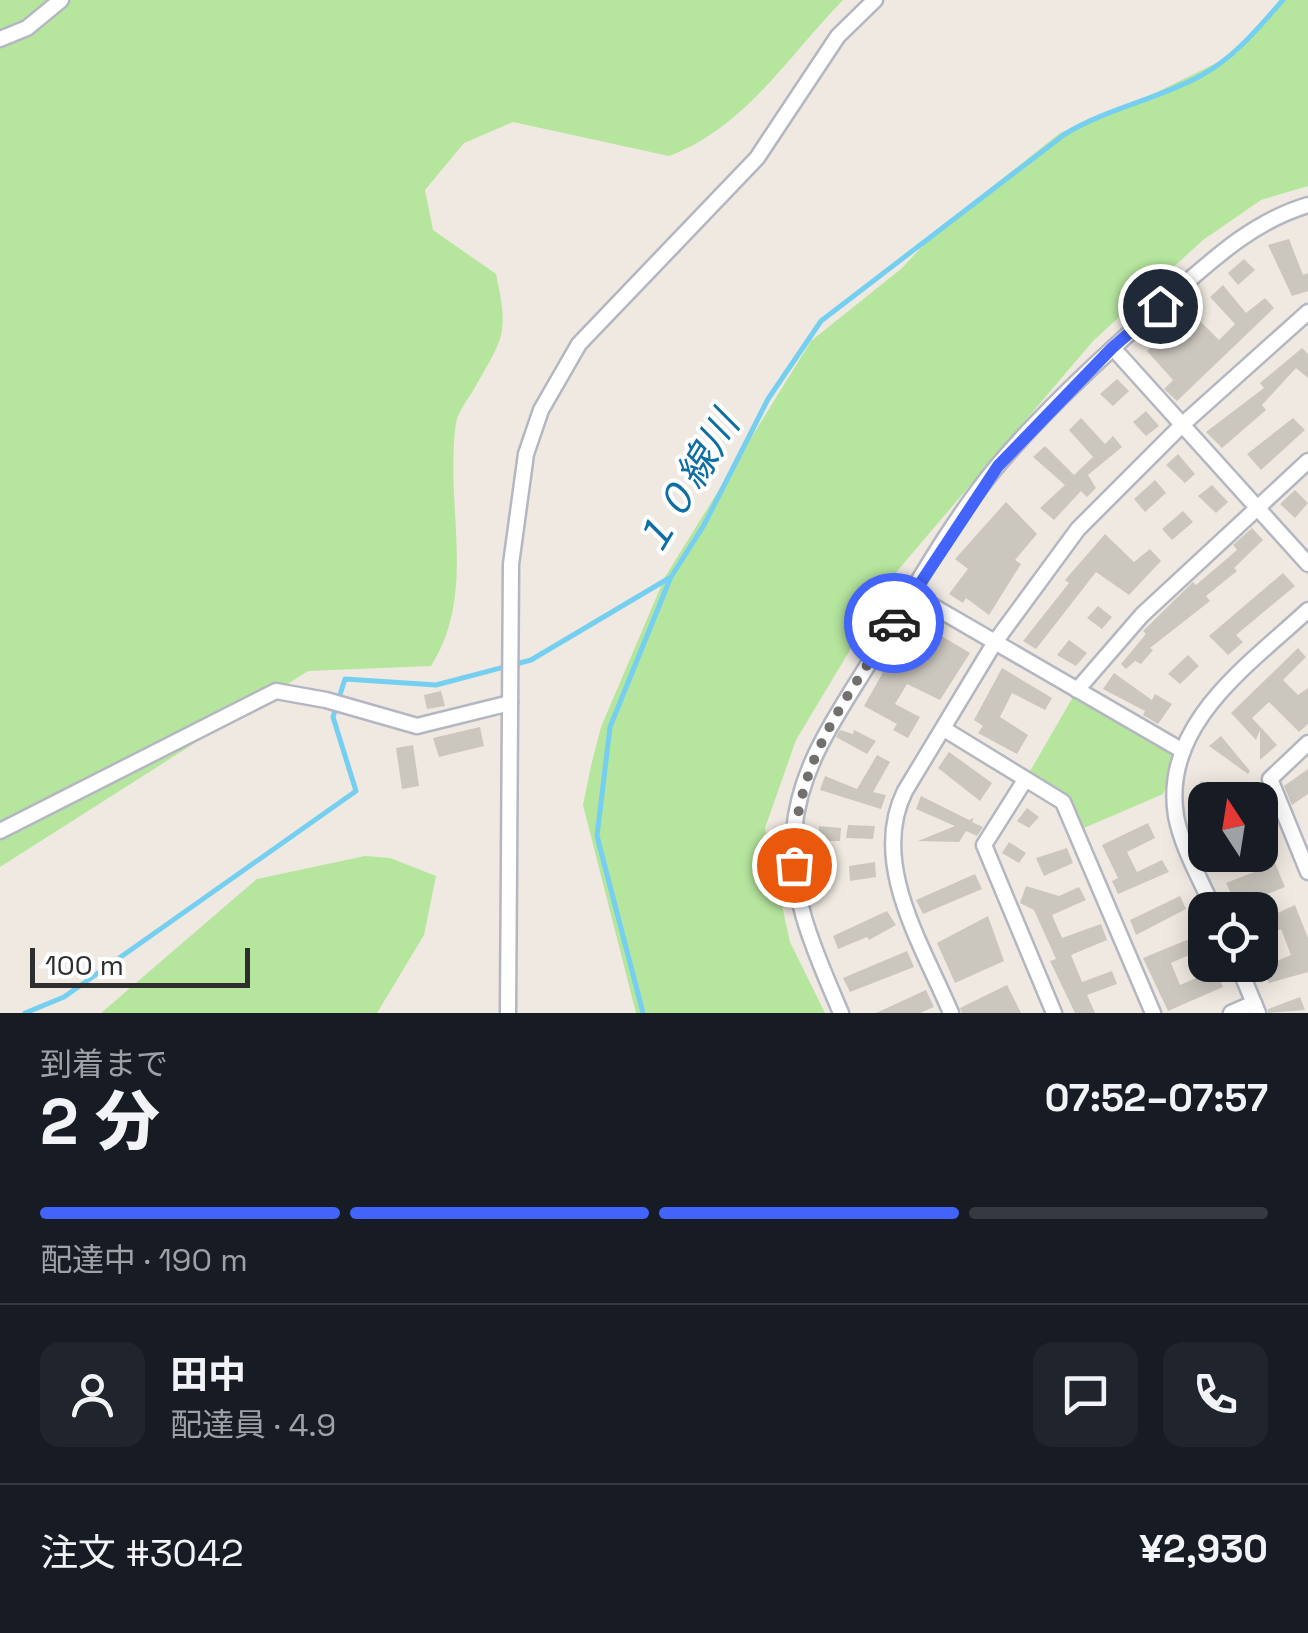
<!DOCTYPE html>
<html lang="ja">
<head>
<meta charset="utf-8">
<style>
	body { margin:0; font-family:"Space Grotesk","Noto Sans JP",sans-serif; background:#20242c; color:#f1f3f6; height:100vh; display:flex; flex-direction:column; font-size:38px; white-space:nowrap }
	* { box-sizing:border-box; margin:0 }
	p { font-size:32px; color:#9ea1a6 }
	.icon { flex:none; width:55px; height:55px; fill:none; stroke:currentColor; stroke-width:2; stroke-linecap:round; stroke-linejoin:round }
	.map { position:relative; height:1013px; overflow:hidden }
	.details { display:flex; flex-direction:column; background:#171b24; flex:1 }
	.details>* { flex:none }
	.needle { width:65px; rotate:348deg }
	.fabs { position:absolute; left:1188px; top:782px; display:grid; gap:20px }
	.fabs a { display:grid; place-items:center; width:90px; height:90px; border-radius:20px; background:#171b24; box-shadow:0 5px 25px #0003; font-size:50px }
	.scale { position:absolute; left:30px; bottom:25px; width:220px; box-sizing:border-box; padding-left:10px; border:5px solid #2e2e2e; border-top:0; font-size:28px; line-height:35px; white-space:nowrap; color:#2e2e2e; -webkit-text-stroke:8px #fff; paint-order:stroke }
	.pin { position:absolute; display:grid; place-items:center; width:85px; height:85px; color:#fff; margin:-42px; border:5px solid #fff; border-radius:50%; box-shadow:0 2px 10px #0007 }
	.courier { position:absolute; display:grid; place-items:center; width:100px; height:100px; margin:-50px; border:8px solid #4264fb; border-radius:50%; background:#fff; color:#222; box-shadow:0 2px 12px #0007 }
	.headline em { font-style:normal; font-weight:800 }
	.headline div { display:flex; flex-direction:column-reverse }
	.headline { display:flex; align-items:center; justify-content:space-between; height:170px; padding:0 40px }
	h1 { font-size:65px; font-weight:800; line-height:75px }
	.bar { display:grid; grid-template-columns:repeat(4,1fr); gap:15px 10px; align-content:center; height:120px; padding:0 40px }
	.bar i { height:12px; border-radius:8px; background:#363941 }
	.bar .selected { background:#4264fb }
	.bar p { grid-column:span 4 }
	.line { display:flex; align-items:center; gap:25px; padding:0 40px; border-top:2px solid #363941 }
	.line div { flex:1 }
	.round { display:grid; place-items:center; flex:none; width:105px; height:105px; border-radius:20px; background:#20242c }
	.map>svg:first-child { display:block }
	.green { fill:#b6e59e }
	.lines { fill:none; stroke-linecap:round; stroke-linejoin:round }
	.stream { stroke:#75cff0; stroke-width:5 }
	.building { fill:#cbc7bf }
	.minor-casing { stroke:#b4b7c1; stroke-width:19 }
	.minor { stroke:#fff; stroke-width:14 }
	.done { stroke:#726f6d; stroke-width:10; stroke-dasharray:0 18 }
	.route { stroke:#4264fb; stroke-width:12 }
	.labels { text-anchor:middle; stroke-width:8; stroke-linejoin:round; paint-order:stroke }
	.water-label { font-size:40px; font-style:italic; fill:#0d6fa3; stroke:#fff }
</style>
</head>
<body>
<div class="map">
<svg width="1308" height="1013" viewBox="0 0 1308 1013">
	<rect width="100%" height="100%" fill="#efe9e1"/>
	<g class="green">
		<path d="M0,0H843C788,56 745,128 669,156L513,122L464,143L425,190L433,230L496,274C509,335 504,336 474,389C468,399 458,412 456,423C444,504 478,593 431,666L308,671L0,867Z"/>
		<polygon points="1285,0 1308,0 1308,186 1261,200 1203,240 1093,341 898,570 796,740 765,828 790,942 825,1013 636,1013 583,805 591,766 601,727 665,577 811,341 901,269 939,229 1060,133 1122,109 1237,53"/>
		<polygon points="1077,690 1183,751 1163,794 1077,831 1063,802 1025,780"/>
		<polygon points="365,856 390,858 436,876 424,935 377,1013 101,1013 257,879"/>
	</g>
	<g class="lines">
		<g class="stream">
			<path d="M25,1013L64,997L356,791L333,717L345,679L436,685L531,660L671,577L704,525L768,399L821,321L1065,134C1108,108 1159,99 1202,75C1235,57 1259,27 1283,0"/>
			<polyline points="643,1013 597,836 610,727 670,579"/>
		</g>
	</g>
	<g class="building">
		<polygon points="1289,239 1303,275 1308,273 1308,291 1292,296 1268,245"/>
		<polygon points="1244,259 1255,270 1238,285 1228,273"/>
		<polygon points="1223,285 1246,313 1265,298 1274,308 1177,401 1164,389 1173,380 1147,351 1192,313 1219,340 1235,324 1210,297"/>
		<polygon points="1302,348 1308,354 1308,378 1296,368 1262,405 1266,410 1222,448 1206,432 1264,388 1260,383"/>
		<polygon points="1117,379 1129,391 1113,406 1100,394"/>
		<polygon points="1146,411 1159,426 1146,436 1133,422"/>
		<polygon points="1081,418 1105,444 1113,436 1122,447 1088,475 1096,488 1087,497 1081,491 1054,520 1040,508 1065,485 1033,457 1045,446 1074,475 1093,457 1069,430"/>
		<polygon points="1293,418 1305,430 1261,470 1247,454"/>
		<polygon points="1178,454 1195,474 1185,483 1166,465"/>
		<polygon points="1155,480 1166,493 1145,512 1134,499"/>
		<polygon points="1212,485 1228,502 1216,513 1198,496"/>
		<polygon points="1295,490 1308,503 1295,518 1280,504"/>
		<polygon points="1006,502 1037,534 1015,560 1021,564 989,615 966,598 963,603 949,594 968,569 955,559"/>
		<polygon points="1183,511 1193,522 1172,540 1162,529"/>
		<polygon points="1252,528 1263,540 1234,568 1237,571 1206,596 1210,601 1150,648 1153,650 1141,664 1135,661 1126,669 1121,664 1146,634 1143,631 1193,582 1196,585 1237,550 1233,545"/>
		<polygon points="1105,534 1134,562 1150,549 1161,561 1129,595 1096,572 1036,649 1023,641 1069,583 1065,580"/>
		<polygon points="1283,573 1295,586 1236,635 1243,642 1228,655 1209,636"/>
		<polygon points="1098,606 1112,617 1102,629 1087,618"/>
		<polygon points="913,619 970,653 940,700 907,684 895,704 920,717 908,738 893,730 897,724 864,706"/>
		<polygon points="1069,640 1087,653 1076,666 1057,655"/>
		<polygon points="1298,648 1306,657 1283,680 1298,695 1308,688 1308,724 1299,732 1269,702 1252,718 1277,745 1260,760 1260,730 1256,740 1231,713"/>
		<polygon points="1188,655 1199,666 1180,684 1168,674"/>
		<polygon points="1002,668 1052,698 1045,710 1012,693 1000,717 1028,735 1017,754 978,733 983,726 974,720"/>
		<polygon points="1114,673 1152,700 1155,694 1172,704 1158,724 1143,715 1145,711 1103,689"/>
		<polygon points="441,691 445,706 427,709 424,695"/>
		<polygon points="480,727 484,746 439,757 433,738"/>
		<polygon points="840,730 853,734 854,730 876,741 867,754 836,737"/>
		<polygon points="1221,736 1250,771 1248,774 1209,746"/>
		<polygon points="413,745 419,786 402,789 396,748"/>
		<polygon points="949,752 992,783 980,801 938,768"/>
		<polygon points="877,755 890,762 873,792 886,795 881,809 820,790 825,776 857,789"/>
		<polygon points="1308,769 1308,794 1292,805 1284,786"/>
		<polygon points="1201,781 1250,798 1250,800 1192,800"/>
		<polygon points="921,796 969,820 974,818 972,822 983,827 977,836 966,831 959,842 918,841 955,826 916,809"/>
		<polygon points="1027,808 1039,817 1029,828 1017,821"/>
		<polygon points="1148,823 1155,838 1127,852 1137,872 1162,860 1169,872 1118,894 1112,881 1118,878 1102,845"/>
		<polygon points="848,825 875,826 873,839 846,838"/>
		<polygon points="819,826 841,828 840,841 818,841"/>
		<polygon points="1260,827 1285,887 1237,906 1226,883 1257,871 1251,855 1260,855"/>
		<polygon points="1009,842 1026,853 1019,863 1002,853"/>
		<polygon points="1067,848 1073,863 1044,876 1036,858"/>
		<polygon points="875,862 876,877 850,881 849,866"/>
		<polygon points="975,874 982,889 923,914 916,900"/>
		<polygon points="1026,886 1059,896 1079,887 1086,900 1052,915 1062,938 1101,924 1107,940 1071,955 1082,982 1112,971 1117,984 1087,995 1095,1013 1075,1013 1050,961 1056,959 1034,910 1020,903"/>
		<polygon points="1180,896 1186,909 1136,935 1130,920"/>
		<polygon points="1295,905 1308,938 1308,972 1269,983 1262,967 1291,955 1281,929 1260,939 1260,921"/>
		<polygon points="887,911 896,925 869,940 867,937 838,949 833,936"/>
		<polygon points="988,916 1004,961 955,983 937,943"/>
		<polygon points="1199,935 1205,948 1171,963 1180,985 1215,970 1223,987 1168,1011 1143,958"/>
		<polygon points="907,951 914,967 850,992 843,978"/>
		<polygon points="1007,985 1021,1013 962,1013 960,1008"/>
		<polygon points="926,990 934,1007 920,1013 876,1013"/>
		<polygon points="1300,997 1305,1010 1268,1013 1268,1009"/>
	</g>
	<g class="lines">
		<g class="minor-casing">
			<g id="minor">
				<polyline points="0,39 27,28 61,0"/>
				<polyline points="1113,348 1308,564"/>
				<polyline points="912,594 1183,751"/>
				<polyline points="1077,690 1142,615 1308,461"/>
				<polyline points="944,729 1063,802 1153,1013"/>
				<polyline points="1308,743 1270,779 1308,872"/>
				<polyline points="1025,780 984,845 1054,1013"/>
				<polyline points="0,831 276,691 326,700 417,726 510,703"/>
				<path d="M1214,910C1201,880 1182,848 1176,816C1161,724 1249,665 1308,610"/>
				<polyline points="1238,965 1258,1013"/>
				<polyline points="508,1013 511,564 526,454 541,410 579,344 757,158 838,36 875,0"/>
				<path d="M841,1013C817,956 788,896 794,832C799,765 840,711 874,655C913,591 950,523 998,465C1050,404 1111,349 1171,296C1213,259 1254,221 1308,205"/>
				<path d="M951,1013C923,946 869,863 905,791L995,642L1078,529L1183,424L1308,312"/>
				<polyline points="1231,1013 1254,1003"/>
			</g>
		</g>
		<use href="#minor" class="minor"/>
	</g>
	<g class="lines">
		<path class="done" d="M794,865C793,764 843,705 894,623"/>
		<polyline class="route" points="894,623 998,466 1112,348 1160,306"/>
	</g>
	<g class="labels">
		<g class="water-label">
			<text transform="translate(687 484) rotate(-59)" y="14">１０線川</text>
		</g>
	</g>
</svg>
<div class="fabs">
<a><svg class="needle" viewBox="-14 -14 28 28"><path d="M0-13l5 13h-10z" fill="#e53935"/><path d="M0 13l5-13h-10z" fill="#9ea1a6"/></svg></a>
<a><svg class="icon" aria-label="locate" viewBox="0 0 24 24"><circle cx="12" cy="12" r="6"/><path d="M12 2v4M12 18v4M2 12h4M18 12h4"/></svg></a>
</div>
<div class="scale">100 m</div>
<div class="pin" style="left:794px;top:865px;background:#ea580c"><svg class="icon" aria-label="bag" viewBox="0 0 24 24"><path d="M5 8h14l-1 12H6zM9 8a3 3 0 0 1 6 0"/></svg></div>
<div class="pin" style="left:1160px;top:306px;background:#1f2937"><svg class="icon" aria-label="home" viewBox="0 0 24 24"><path d="M3 11l9-7 9 7M6 9v11h12V9"/></svg></div>
<div class="courier" style="left:894px;top:623px"><svg class="icon" aria-label="car" viewBox="0 0 24 24"><path d="M5 17H2v-5l4-1 3-4h7l3 4 3 1v5h-3M9 17h6M6 11h13"/><circle cx="7" cy="17" r="2"/><circle cx="17" cy="17" r="2"/></svg></div>
</div>
<section class="details">
<div class="headline"><div><h1>2 分</h1><p>到着まで</p></div><em>07:52–07:57</em></div>
<div class="bar"><i class="selected"></i><i class="selected"></i><i class="selected"></i><i></i><p>配達中 · 190 m</p></div>
<div class="line" style="height:180px"><a class="round"><svg class="icon" aria-label="person" viewBox="0 0 24 24"><circle cx="12" cy="8" r="4"/><path d="M4 21q1-7 8-7t8 7"/></svg></a><div><b>田中</b><p>配達員 · 4.9</p></div><a class="round"><svg class="icon" aria-label="chat" viewBox="0 0 24 24"><path d="M4 5h16v11H9l-5 4z"/></svg></a><a class="round"><svg class="icon" aria-label="phone" viewBox="0 0 24 24"><path d="M5 4h4l2 5-3 2q2 4 5 5l2-3 5 2v4C11 20 4 13 5 4z"/></svg></a></div>
<div class="line" style="height:130px"><div>注文 #3042</div><b>¥2,930</b></div>
</section>
</body>
</html>
